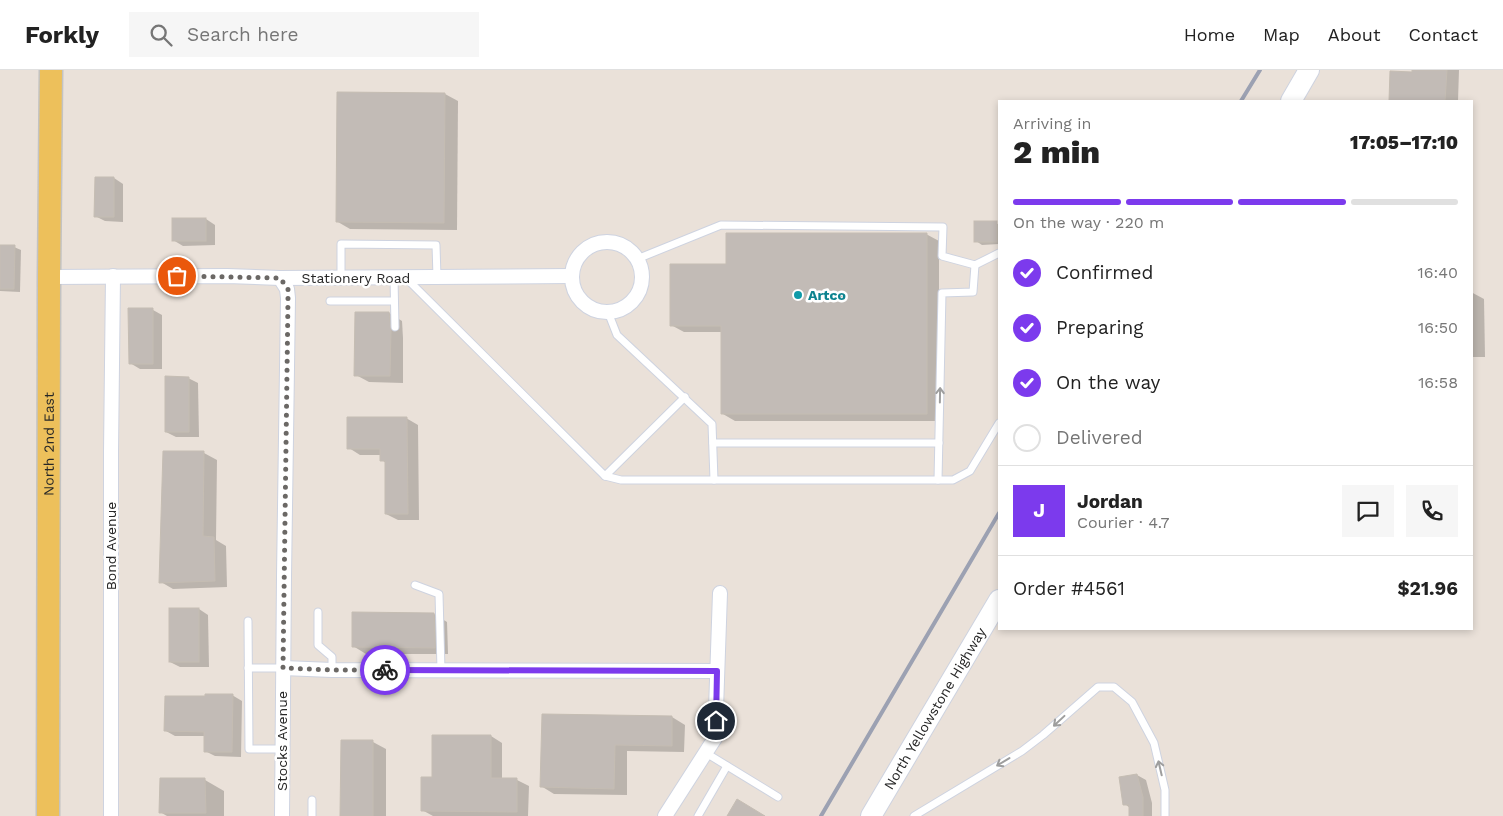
<!DOCTYPE html>
<html lang="en">
<head>
<meta charset="utf-8">
<style>
	body { margin:0; font-family:"Work Sans",sans-serif; background:#f6f6f6; color:#222; height:100vh; display:flex; flex-direction:column; font-size:19px; white-space:nowrap }
	* { box-sizing:border-box; margin:0 }
	p { font-size:16px; color:#767676 }
	.icon { flex:none; width:28px; height:28px; fill:none; stroke:currentColor; stroke-width:2; stroke-linecap:round; stroke-linejoin:round }
	.map { position:relative; flex:1; overflow:hidden }
	.sheet { position:absolute; left:998px; top:30px; width:475px; height:530px; display:flex; flex-direction:column; background:#fff; border-radius:0px; box-shadow:0 2px 8px #0003 }
	.sheet>* { flex:none }
	.pin { position:absolute; display:grid; place-items:center; width:42px; height:42px; color:#fff; margin:-21px; border:2px solid #fff; border-radius:50%; box-shadow:0 1px 5px #0007 }
	.courier { position:absolute; display:grid; place-items:center; width:50px; height:50px; margin:-25px; border:4px solid #7c3aed; border-radius:50%; background:#fff; color:#222; box-shadow:0 1px 6px #0007 }
	.summary em { font-style:normal; font-weight:800 }
	.summary div { display:flex; flex-direction:column-reverse }
	.summary { display:flex; align-items:center; justify-content:space-between; height:85px; padding:0 15px }
	h1 { font-size:32px; font-weight:800; line-height:38px }
	.bar { display:grid; grid-template-columns:repeat(4,1fr); gap:8px 5px; align-content:center; height:60px; padding:0 15px }
	.bar i { height:6px; border-radius:4px; background:#e0e0e0 }
	.bar .active { background:#7c3aed }
	.bar p { grid-column:span 4 }
	.line { display:flex; align-items:center; gap:12px; padding:0 15px; border-top:1px solid #e0e0e0 }
	.line div { flex:1 }
	.round { display:grid; place-items:center; flex:none; width:52px; height:52px; border-radius:0px; background:#f6f6f6 }
	ol { padding:0 15px; list-style:none }
	li { display:flex; align-items:center; gap:15px; height:55px }
	li p { margin-inline-start:auto }
	li .icon { padding:5px; border-radius:50%; background:#7c3aed; color:#fff; stroke-width:4 }
	li:last-child { color:#767676 }
	li i { width:28px; height:28px; border:2px solid #e0e0e0; border-radius:50% }
	header { display:flex; align-items:center; gap:30px; box-sizing:border-box; height:70px; padding:0 25px; background:#fff; border-bottom:1px solid #e0e0e0 }
	header strong { font-size:24px }
	nav { display:flex; gap:28px; margin-inline-start:auto; font-size:18px }
	.search { width:350px; height:45px; background:#f6f6f6; display:flex; align-items:center; gap:12px; box-sizing:border-box; padding:0 18px; border-radius:0px; color:#767676; font-size:19px }
	.map>svg:first-child { display:block }
	.shadow { fill:#0003 }
	.building { fill:#c2bbb6; stroke:#c5bdb3 }
	.lines { fill:none; stroke-linecap:round; stroke-linejoin:round }
	.lane-casing { stroke:#ced3e0; stroke-width:9 }
	.street-casing { stroke:#ced3e0; stroke-width:16 }
	.secondary-casing { stroke:#ced3e0; stroke-width:22 }
	.primary-casing { stroke:#c3c3c3; stroke-width:25 }
	.lane { stroke:#fff; stroke-width:7 }
	.street { stroke:#fff; stroke-width:14 }
	.secondary { stroke:#fff; stroke-width:20 }
	.primary { stroke:#edc05b; stroke-width:22 }
	.rail { stroke:#9ca1b2; stroke-width:4 }
	.oneway { stroke:#9e9e9e }
	.done { stroke:#6b6865; stroke-width:5; stroke-dasharray:0 9 }
	.route { stroke:#7c3aed; stroke-width:6 }
	.culture-dot { fill:#0f9aa8; stroke:#fff; stroke-width:2 }
	.labels { text-anchor:middle; stroke-width:5; stroke-linejoin:round; paint-order:stroke }
	.street-label { font-size:14px; fill:#272727; stroke:#fff }
	.culture-label { font-size:14px; font-weight:bold; fill:#0d838f; stroke:#fff; text-anchor:start }
</style>
</head>
<body>
<header>
<strong>Forkly</strong>
<div class="search"><svg class="icon" aria-label="search" viewBox="0 0 24 24"><circle cx="10" cy="10" r="6"/><path d="M15 15l6 6"/></svg>Search here</div>
<nav><a>Home</a><a>Map</a><a>About</a><a>Contact</a></nav>
</header>
<div class="map">
<svg width="1503" height="746" viewBox="0 0 1503 746">
	<rect width="100%" height="100%" fill="#eae1d9"/>
	<g class="shadow">
		<polygon points="1413,0 1459,0 1458,31 1390,31 1391,2 1413,3"/>
		<polygon points="338,23 445,24 458,31 457,160 350,159 338,152"/>
		<polygon points="114,108 123,114 123,152 105,151 95,146"/>
		<polygon points="206,149 215,155 215,175 183,176 173,170"/>
		<polygon points="975,153 999,154 999,174 982,175 976,171"/>
		<polygon points="926,164 939,171 939,351 735,351 723,344 723,262 684,262 671,255 727,195"/>
		<polygon points="0,176 14,177 21,180 20,222 0,221"/>
		<polygon points="1471,222 1484,229 1485,287 1471,287"/>
		<polygon points="153,240 162,245 162,299 140,299 130,293"/>
		<polygon points="389,243 402,251 403,268 403,313 369,312 356,305"/>
		<polygon points="188,308 198,313 199,367 176,367 166,362"/>
		<polygon points="406,348 418,355 419,450 398,450 386,444 386,393 382,390 382,385 360,385 349,378"/>
		<polygon points="204,383 217,390 216,470 226,476 227,517 173,519 161,512"/>
		<polygon points="199,539 208,545 209,597 180,597 170,592"/>
		<polygon points="434,544 447,552 448,584 366,584 353,576"/>
		<polygon points="232,625 242,631 241,687 215,686 205,681 205,666 175,666 166,661"/>
		<polygon points="543,645 672,647 685,655 684,682 627,681 627,725 554,724 541,716"/>
		<polygon points="491,666 502,673 502,709 517,710 529,716 528,746 433,746 422,740 434,709"/>
		<polygon points="342,671 373,672 386,679 386,746 342,746"/>
		<polygon points="1137,705 1146,710 1152,733 1152,746 1132,746 1130,738 1125,734"/>
		<polygon points="161,709 205,710 224,721 224,746 167,746 160,742"/>
	</g>
	<g class="building">
		<polygon points="1412,0 1447,0 1445,31 1389,31 1390,1 1412,2"/>
		<polygon points="337,22 445,23 444,153 336,152"/>
		<polygon points="95,107 114,107 114,147 94,147"/>
		<rect x="172" y="148" width="34" height="23"/>
		<rect x="974" y="151" width="23" height="21"/>
		<polygon points="726,163 927,163 927,344 721,344 721,256 670,256 670,194 726,194"/>
		<polygon points="0,175 15,175 14,219 0,219"/>
		<polygon points="128,238 153,238 153,294 129,294"/>
		<polygon points="355,242 389,242 391,260 390,306 354,306"/>
		<polygon points="165,306 189,307 189,362 165,362"/>
		<polygon points="347,347 407,347 408,444 385,444 385,391 380,391 380,379 347,379"/>
		<polygon points="163,381 204,381 203,466 214,467 215,511 159,513"/>
		<rect x="169" y="538" width="30" height="54"/>
		<polygon points="352,542 434,543 435,578 352,577"/>
		<polygon points="205,624 233,624 232,682 204,682 204,662 164,661 165,626 205,626"/>
		<polygon points="542,644 672,646 672,676 615,675 614,719 540,717"/>
		<polygon points="432,665 491,665 491,708 517,708 517,742 421,741 421,707 432,707"/>
		<polygon points="341,670 373,670 373,746 340,746"/>
		<polygon points="1137,704 1143,727 1143,746 1129,746 1129,735 1123,735 1119,707"/>
		<polygon points="160,708 205,708 206,743 159,743"/>
		<polygon points="737,729 765,746 727,746"/>
	</g>
	<g class="lines">
		<g class="lane-casing">
			<g id="lane">
				<polyline points="637,189 721,155 943,157 942,186 975,195 999,183"/>
				<polyline points="341,208 341,174 436,175 437,207"/>
				<polyline points="394,208 395,257"/>
				<polyline points="406,208 605,406 621,410 953,410 970,401 999,353"/>
				<polyline points="330,231 394,231"/>
				<polyline points="608,242 617,265 712,354 714,410"/>
				<polyline points="713,373 939,373"/>
				<polyline points="605,406 685,327"/>
				<polyline points="938,410 942,223 973,222 975,195"/>
				<polyline points="415,515 439,524 441,600"/>
				<polyline points="318,542 318,575 332,587 332,600"/>
				<polyline points="248,551 249,679 282,679"/>
				<polyline points="248,598 283,598"/>
				<polyline points="706,683 778,727"/>
				<polyline points="312,746 312,730"/>
				<polyline points="698,746 727,696"/>
				<polyline points="914,746 1022,681 1043,665 1098,617 1114,617 1132,632 1154,673 1165,720 1165,746"/>
			</g>
		</g>
		<g class="street-casing">
			<g id="street">
				<circle cx="607" cy="207" r="35"/>
				<polyline points="49,207 227,206 280,208 572,206"/>
				<polyline points="280,208 287,219 288,228 284,507 282,746"/>
				<polyline points="283,598 332,600 717,601"/>
				<polyline points="111,746 111,382 113,206"/>
				<polyline points="665,746 715,668 720,523"/>
			</g>
		</g>
		<g class="secondary-casing">
			<g id="secondary">
				<polyline points="1291,31 1309,0"/>
				<path id="s1" d="M871,746L999,530"/>
			</g>
		</g>
		<g class="primary-casing">
			<g id="primary">
				<path id="s2" d="M48,746L49,207L51,0"/>
			</g>
		</g>
		<use href="#lane" class="lane"/>
		<use href="#street" class="street"/>
		<use href="#secondary" class="secondary"/>
		<use href="#primary" class="primary"/>
		<g class="rail">
			<polyline points="1241,31 1260,0"/>
			<polyline points="821,746 999,443"/>
		</g>
	</g>
	<defs><path id="oneway-shaft" d="M-6 0H5M1.5-3L5.5 0L1.5 3" fill="none" stroke-width="1.6" stroke-linecap="round" stroke-linejoin="round" transform="scale(1.25)"/></defs>
	<g class="oneway">
		<use href="#oneway-shaft" transform="translate(940 325) rotate(-89)"/>
		<use href="#oneway-shaft" transform="translate(1059 651) rotate(137)"/>
		<use href="#oneway-shaft" transform="translate(1003 692) rotate(149)"/>
		<use href="#oneway-shaft" transform="translate(1160 698) rotate(-103)"/>
	</g>
	<g class="lines">
		<polyline class="done" points="177,206 280,208 288,219 288,228 283,598 332,600 385,600"/>
		<polyline class="route" points="385,600 717,601 716,651"/>
	</g>
	<circle class="culture-dot" cx="798" cy="225" r="5"/>
	<g class="labels">
		<g class="street-label">
			<text x="356" y="213">Stationery Road</text>
			<text dy="5" stroke="none"><textPath href="#s2" startOffset="372">North 2nd East</textPath></text>
			<text transform="translate(111 476) rotate(-90)" y="5">Bond Avenue</text>
			<text dy="5" stroke="none"><textPath href="#s1" startOffset="125">North Yellowstone Highway</textPath></text>
			<text transform="translate(282 671) rotate(-90)" y="5">Stocks Avenue</text>
		</g>
		<g class="culture-label">
			<text x="808" y="230">Artco</text>
		</g>
	</g>
</svg>
<div class="pin" style="left:177px;top:206px;background:#ea580c"><svg class="icon" aria-label="bag" viewBox="0 0 24 24"><path d="M5 8h14l-1 12H6zM9 8a3 3 0 0 1 6 0"/></svg></div>
<div class="pin" style="left:716px;top:651px;background:#1f2937"><svg class="icon" aria-label="home" viewBox="0 0 24 24"><path d="M3 11l9-7 9 7M6 9v11h12V9"/></svg></div>
<div class="courier" style="left:385px;top:600px"><svg class="icon" aria-label="bike" viewBox="0 0 24 24"><circle cx="6" cy="16" r="4"/><circle cx="18" cy="16" r="4"/><path d="M6 16l4-8h5l3 8M10 8l3 8H6M13 5h3"/></svg></div>
<section class="sheet">
<div class="summary"><div><h1>2 min</h1><p>Arriving in</p></div><em>17:05–17:10</em></div>
<div class="bar"><i class="active"></i><i class="active"></i><i class="active"></i><i></i><p>On the way · 220 m</p></div>
<ol>
<li><svg class="icon" aria-label="check" viewBox="0 0 24 24"><path d="M5 12l5 5 9-10"/></svg>Confirmed<p>16:40</p></li>
<li><svg class="icon" aria-label="check" viewBox="0 0 24 24"><path d="M5 12l5 5 9-10"/></svg>Preparing<p>16:50</p></li>
<li><svg class="icon" aria-label="check" viewBox="0 0 24 24"><path d="M5 12l5 5 9-10"/></svg>On the way<p>16:58</p></li>
<li><i></i>Delivered</li>
</ol>
<div class="line" style="height:90px"><b class="round" style="background:#7c3aed;color:#fff">J</b><div><b>Jordan</b><p>Courier · 4.7</p></div><a class="round"><svg class="icon" aria-label="chat" viewBox="0 0 24 24"><path d="M4 5h16v11H9l-5 4z"/></svg></a><a class="round"><svg class="icon" aria-label="phone" viewBox="0 0 24 24"><path d="M5 4h4l2 5-3 2q2 4 5 5l2-3 5 2v4C11 20 4 13 5 4z"/></svg></a></div>
<div class="line" style="height:65px"><div>Order #4561</div><b>$21.96</b></div>
</section>
</div>
</body>
</html>
